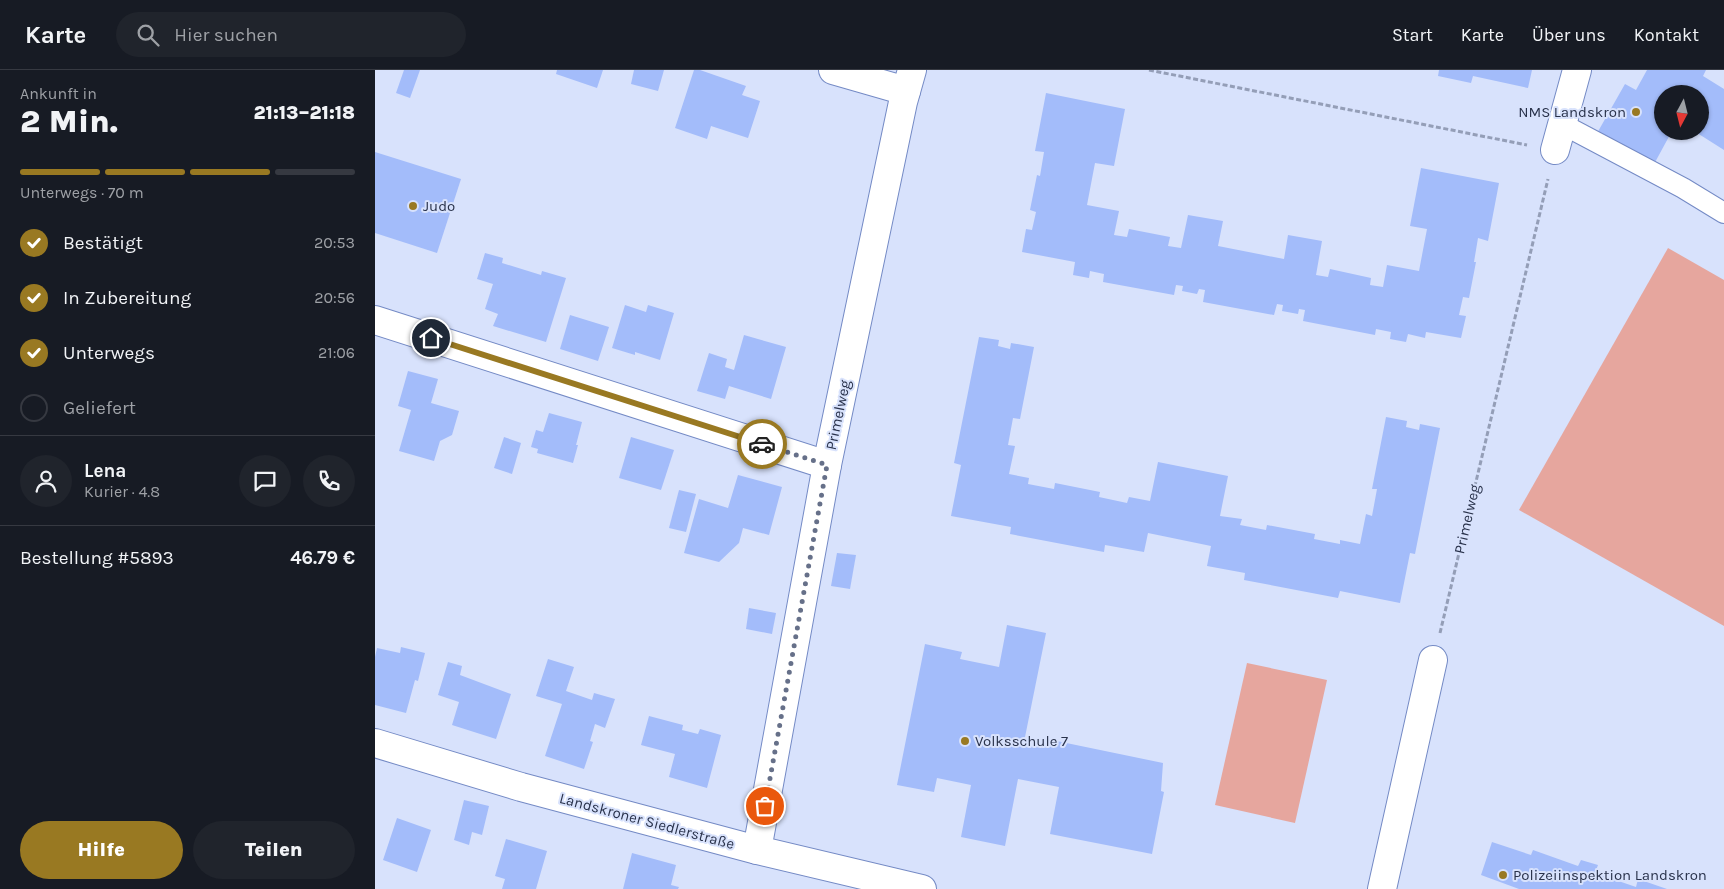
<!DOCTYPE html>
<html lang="de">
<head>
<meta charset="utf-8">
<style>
	body { margin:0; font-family:Karla,sans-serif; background:#20242c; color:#f1f3f6; height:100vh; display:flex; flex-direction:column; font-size:19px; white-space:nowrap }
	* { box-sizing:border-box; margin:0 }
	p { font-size:16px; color:#9ea1a6 }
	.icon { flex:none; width:28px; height:28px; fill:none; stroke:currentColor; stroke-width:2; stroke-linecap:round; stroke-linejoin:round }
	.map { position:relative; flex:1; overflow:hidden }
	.side { display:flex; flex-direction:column; background:#171b24; width:375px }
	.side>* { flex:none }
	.needle { width:32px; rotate:187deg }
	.tools { position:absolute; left:1279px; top:15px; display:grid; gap:10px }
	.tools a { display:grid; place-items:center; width:55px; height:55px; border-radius:50%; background:#171b24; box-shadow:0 1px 4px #0004; font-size:25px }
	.pin { position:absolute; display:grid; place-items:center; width:42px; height:42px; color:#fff; margin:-21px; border:2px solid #fff; border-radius:50%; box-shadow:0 1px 5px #0007 }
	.courier { position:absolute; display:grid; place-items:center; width:50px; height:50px; margin:-25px; border:4px solid #997922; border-radius:50%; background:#fff; color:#222; box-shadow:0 1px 6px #0007 }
	.head em { font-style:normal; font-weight:800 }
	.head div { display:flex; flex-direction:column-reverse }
	.head { display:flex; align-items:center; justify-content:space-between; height:85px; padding:0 20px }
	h1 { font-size:32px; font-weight:800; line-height:38px }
	.bar { display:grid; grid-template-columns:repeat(4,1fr); gap:8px 5px; align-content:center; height:60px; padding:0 20px }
	.bar i { height:6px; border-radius:4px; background:#363941 }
	.bar .selected { background:#997922 }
	.bar p { grid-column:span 4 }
	.line { display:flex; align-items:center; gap:12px; padding:0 20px; border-top:1px solid #363941 }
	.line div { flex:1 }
	.round { display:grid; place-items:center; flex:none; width:52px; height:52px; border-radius:26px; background:#20242c }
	ol { padding:0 20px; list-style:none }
	li { display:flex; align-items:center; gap:15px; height:55px }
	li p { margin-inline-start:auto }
	li .icon { padding:5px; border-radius:50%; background:#997922; color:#fff; stroke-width:4 }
	li:last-child { color:#9ea1a6 }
	li i { width:28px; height:28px; border:2px solid #363941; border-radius:50% }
	.primary-button { display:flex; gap:10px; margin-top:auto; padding:10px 20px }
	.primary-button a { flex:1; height:58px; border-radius:30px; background:#997922; color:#fff; font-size:20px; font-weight:800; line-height:58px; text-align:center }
	.primary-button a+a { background:#20242c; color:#f1f3f6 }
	header { display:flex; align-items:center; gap:30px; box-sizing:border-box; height:70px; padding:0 25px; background:#171b24; border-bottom:1px solid #363941 }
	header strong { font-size:24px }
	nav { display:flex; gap:28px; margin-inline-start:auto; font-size:18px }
	.search { width:350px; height:45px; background:#20242c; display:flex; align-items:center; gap:12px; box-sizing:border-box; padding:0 18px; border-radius:28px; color:#9ea1a6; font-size:19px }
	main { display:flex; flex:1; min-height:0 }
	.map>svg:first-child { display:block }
	.green { fill:#e6a69e }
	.building { fill:#a3bcfa }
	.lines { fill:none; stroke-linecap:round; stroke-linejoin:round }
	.lane-casing { stroke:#748ac5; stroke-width:22 }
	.street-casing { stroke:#748ac5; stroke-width:30 }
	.path { stroke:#949eb7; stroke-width:3; stroke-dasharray:5 2.5; stroke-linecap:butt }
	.lane { stroke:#fff; stroke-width:20 }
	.street { stroke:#fff; stroke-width:28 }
	.done { stroke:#667089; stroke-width:5; stroke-dasharray:0 9 }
	.route { stroke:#997922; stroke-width:6 }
	.poi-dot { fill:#997922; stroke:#d8e2fc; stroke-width:2 }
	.labels { text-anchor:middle; stroke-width:4; stroke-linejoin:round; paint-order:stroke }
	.poi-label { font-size:15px; fill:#29324b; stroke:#d8e2fc; text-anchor:start }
	.street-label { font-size:15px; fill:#29324b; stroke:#d8e2fc }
</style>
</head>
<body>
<header>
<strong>Karte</strong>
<div class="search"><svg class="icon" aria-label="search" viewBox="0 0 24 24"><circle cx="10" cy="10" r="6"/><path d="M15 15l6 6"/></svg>Hier suchen</div>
<nav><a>Start</a><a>Karte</a><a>Über uns</a><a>Kontakt</a></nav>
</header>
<main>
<section class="side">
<div class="head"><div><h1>2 Min.</h1><p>Ankunft in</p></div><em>21:13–21:18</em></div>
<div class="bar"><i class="selected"></i><i class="selected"></i><i class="selected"></i><i></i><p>Unterwegs · 70 m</p></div>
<ol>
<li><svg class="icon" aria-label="check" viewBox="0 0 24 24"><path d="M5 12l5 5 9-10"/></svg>Bestätigt<p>20:53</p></li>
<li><svg class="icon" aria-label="check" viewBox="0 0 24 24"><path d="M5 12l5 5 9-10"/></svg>In Zubereitung<p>20:56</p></li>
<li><svg class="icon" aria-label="check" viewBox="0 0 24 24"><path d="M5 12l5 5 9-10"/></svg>Unterwegs<p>21:06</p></li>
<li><i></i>Geliefert</li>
</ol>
<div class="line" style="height:90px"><a class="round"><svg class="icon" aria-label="person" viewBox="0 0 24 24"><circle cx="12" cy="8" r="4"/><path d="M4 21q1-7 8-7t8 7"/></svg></a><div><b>Lena</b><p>Kurier · 4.8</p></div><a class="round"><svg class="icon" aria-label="chat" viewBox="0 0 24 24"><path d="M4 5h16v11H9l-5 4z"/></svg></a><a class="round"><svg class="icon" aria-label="phone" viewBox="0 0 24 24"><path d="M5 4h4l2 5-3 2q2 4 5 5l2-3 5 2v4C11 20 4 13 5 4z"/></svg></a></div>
<div class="line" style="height:65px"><div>Bestellung #5893</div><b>46.79 €</b></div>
<div class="primary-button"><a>Hilfe</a><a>Teilen</a></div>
</section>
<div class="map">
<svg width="1349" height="819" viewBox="0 0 1349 819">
	<rect width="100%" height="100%" fill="#d8e2fc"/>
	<g class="green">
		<polygon points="1293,178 1349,210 1349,556 1144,440"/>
		<polygon points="872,593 952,610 920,753 840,735"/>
	</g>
	<g class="building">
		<polygon points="29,0 45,0 35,28 21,23"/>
		<polygon points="182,0 228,0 222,18 181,4"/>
		<polygon points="259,0 289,0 283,21 256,14"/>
		<polygon points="319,0 325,0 371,16 367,25 385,31 373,68 336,56 332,69 300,58"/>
		<polygon points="1064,0 1157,0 1153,18 1098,6 1096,13 1063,6"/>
		<polygon points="1272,0 1331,0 1328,6 1349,19 1349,80 1319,61 1325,61 1325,24 1288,24 1288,61 1297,61 1278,96 1221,65 1250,14 1261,20"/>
		<polygon points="671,23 750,39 739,96 720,93 712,135 744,141 739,165 752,167 754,159 795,167 793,176 806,178 813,145 848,151 843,176 909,189 913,165 947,171 941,205 953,207 955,199 996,208 995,215 1008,217 1012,195 1044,201 1052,159 1035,156 1046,98 1124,113 1113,171 1103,168 1099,192 1101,192 1094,228 1088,227 1084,245 1091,246 1086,268 1051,262 1050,268 1033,264 1031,272 1015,269 1016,262 1001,259 1000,265 928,251 930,240 924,239 923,244 907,241 908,235 902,234 899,245 828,232 830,220 824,219 822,224 807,221 808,216 801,215 799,225 728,212 729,204 715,201 714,208 698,205 700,192 647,182 651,159 657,160 661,142 655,140 662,105 665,106 669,82 660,81"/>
		<polygon points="0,82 86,109 62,183 0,163"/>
		<polygon points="110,183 128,188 127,193 166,205 167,201 191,208 171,272 118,256 123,244 110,239 118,214 102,209"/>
		<polygon points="250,235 271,242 273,235 299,243 285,290 260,282 260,285 237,278"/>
		<polygon points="195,245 234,257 223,291 185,279"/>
		<polygon points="369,265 411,277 396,329 354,316 350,329 322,321 334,283 352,289 350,297 359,300"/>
		<polygon points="604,267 624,270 623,276 635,279 636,273 659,277 645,349 638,348 633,375 640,376 634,404 654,408 653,414 679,419 680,413 725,422 724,427 752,433 754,427 775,431 783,392 853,406 845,446 867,449 865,455 891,460 892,455 940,464 939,469 965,474 965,470 985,474 991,444 997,446 1002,419 997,419 1011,347 1032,351 1031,357 1044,360 1045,354 1065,358 1040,484 1035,483 1025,533 965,521 963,528 869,510 870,503 832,496 836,476 773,463 769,482 730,475 729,482 635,464 636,457 576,446 586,395 579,393"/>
		<polygon points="33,301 63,309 56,333 84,341 77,365 65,371 59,391 24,381 36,340 23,336"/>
		<polygon points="174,343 207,352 201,375 203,375 198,393 162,383 163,379 156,377 161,360 168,362"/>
		<polygon points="129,367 146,373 137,404 119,398"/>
		<polygon points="256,367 299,380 286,420 244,408"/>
		<polygon points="363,405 407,417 394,465 368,458 364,473 344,492 309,483 324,429 353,438"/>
		<polygon points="304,420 321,424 311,462 294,458"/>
		<polygon points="462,483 481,485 475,519 456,516"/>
		<polygon points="374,538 401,543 397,564 371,559"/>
		<polygon points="632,555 671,563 649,672 670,677 672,669 788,693 786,721 789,722 777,784 675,764 684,717 643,709 630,776 586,767 596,715 562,708 559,722 522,715 550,574 587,582 585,589 624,597"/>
		<polygon points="26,577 50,583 43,611 40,610 31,643 0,635 0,587 2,578 25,583"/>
		<polygon points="173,589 199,597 191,621 217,630 219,623 240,629 230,658 220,654 215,671 218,672 209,699 170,686 187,634 161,626"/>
		<polygon points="73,592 87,596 85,605 136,624 121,669 77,655 84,632 63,625"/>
		<polygon points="274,646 308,655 307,660 323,664 325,659 346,665 332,718 294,707 300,684 266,675"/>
		<polygon points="89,730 114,736 107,765 97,762 94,775 79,770"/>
		<polygon points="22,748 56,760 42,802 8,790"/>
		<polygon points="131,769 172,781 161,819 127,819 130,809 120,806"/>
		<polygon points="1117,772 1156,785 1158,780 1203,796 1206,790 1223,795 1220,803 1261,817 1263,809 1292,819 1144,819 1106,805"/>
		<polygon points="257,783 301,795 296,815 304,817 303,819 248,819"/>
	</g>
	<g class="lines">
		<g class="lane-casing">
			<polyline id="lane" points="1187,54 1308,118 1349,143"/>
		</g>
		<g class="street-casing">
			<g id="street">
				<polyline points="458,0 531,21"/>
				<polyline points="1180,80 1202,0"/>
				<polyline points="0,250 452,395"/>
				<polyline points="0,673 146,717 382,780 547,819"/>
				<polyline points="382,780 452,395 528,32 537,0"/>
				<polyline points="1007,819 1058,590"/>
			</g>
		</g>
		<g class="path">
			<polyline points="774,0 1152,75"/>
			<polyline points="1065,563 1173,109"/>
		</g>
		<use href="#lane" class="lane"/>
		<use href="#street" class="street"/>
	</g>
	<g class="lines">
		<polyline class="done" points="387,374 452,395 390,736"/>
		<polyline class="route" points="56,268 387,374"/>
	</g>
	<g class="poi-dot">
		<circle cx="1261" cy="42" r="5"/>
		<circle cx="38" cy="136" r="5"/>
		<circle cx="590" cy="671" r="5"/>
		<circle cx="1128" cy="805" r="5"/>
	</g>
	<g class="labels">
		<g class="poi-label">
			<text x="1251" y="47" text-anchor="end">NMS Landskron</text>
			<text x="48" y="141">Judo</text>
			<text x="600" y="676">Volksschule 7</text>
			<text x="1138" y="810">Polizeiinspektion Landskron</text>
		</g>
		<g class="street-label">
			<text transform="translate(463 345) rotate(-78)" y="5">Primelweg</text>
			<text transform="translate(1092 449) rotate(-77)" y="5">Primelweg</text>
			<text transform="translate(272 751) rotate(15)" y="5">Landskroner Siedlerstraße</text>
		</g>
	</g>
</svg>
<div class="tools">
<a><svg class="needle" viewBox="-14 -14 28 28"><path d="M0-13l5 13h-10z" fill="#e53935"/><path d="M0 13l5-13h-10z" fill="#9ea1a6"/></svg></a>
</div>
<div class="pin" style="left:390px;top:736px;background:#ea580c"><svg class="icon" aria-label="bag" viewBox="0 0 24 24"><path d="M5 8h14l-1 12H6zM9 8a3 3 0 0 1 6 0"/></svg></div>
<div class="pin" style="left:56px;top:268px;background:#1f2937"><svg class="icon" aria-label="home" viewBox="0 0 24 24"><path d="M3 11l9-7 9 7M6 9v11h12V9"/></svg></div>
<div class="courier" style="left:387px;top:374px"><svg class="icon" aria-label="car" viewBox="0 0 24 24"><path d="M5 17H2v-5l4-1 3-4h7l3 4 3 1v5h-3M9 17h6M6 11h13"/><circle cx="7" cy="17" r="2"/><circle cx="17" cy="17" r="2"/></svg></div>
</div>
</main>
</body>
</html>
